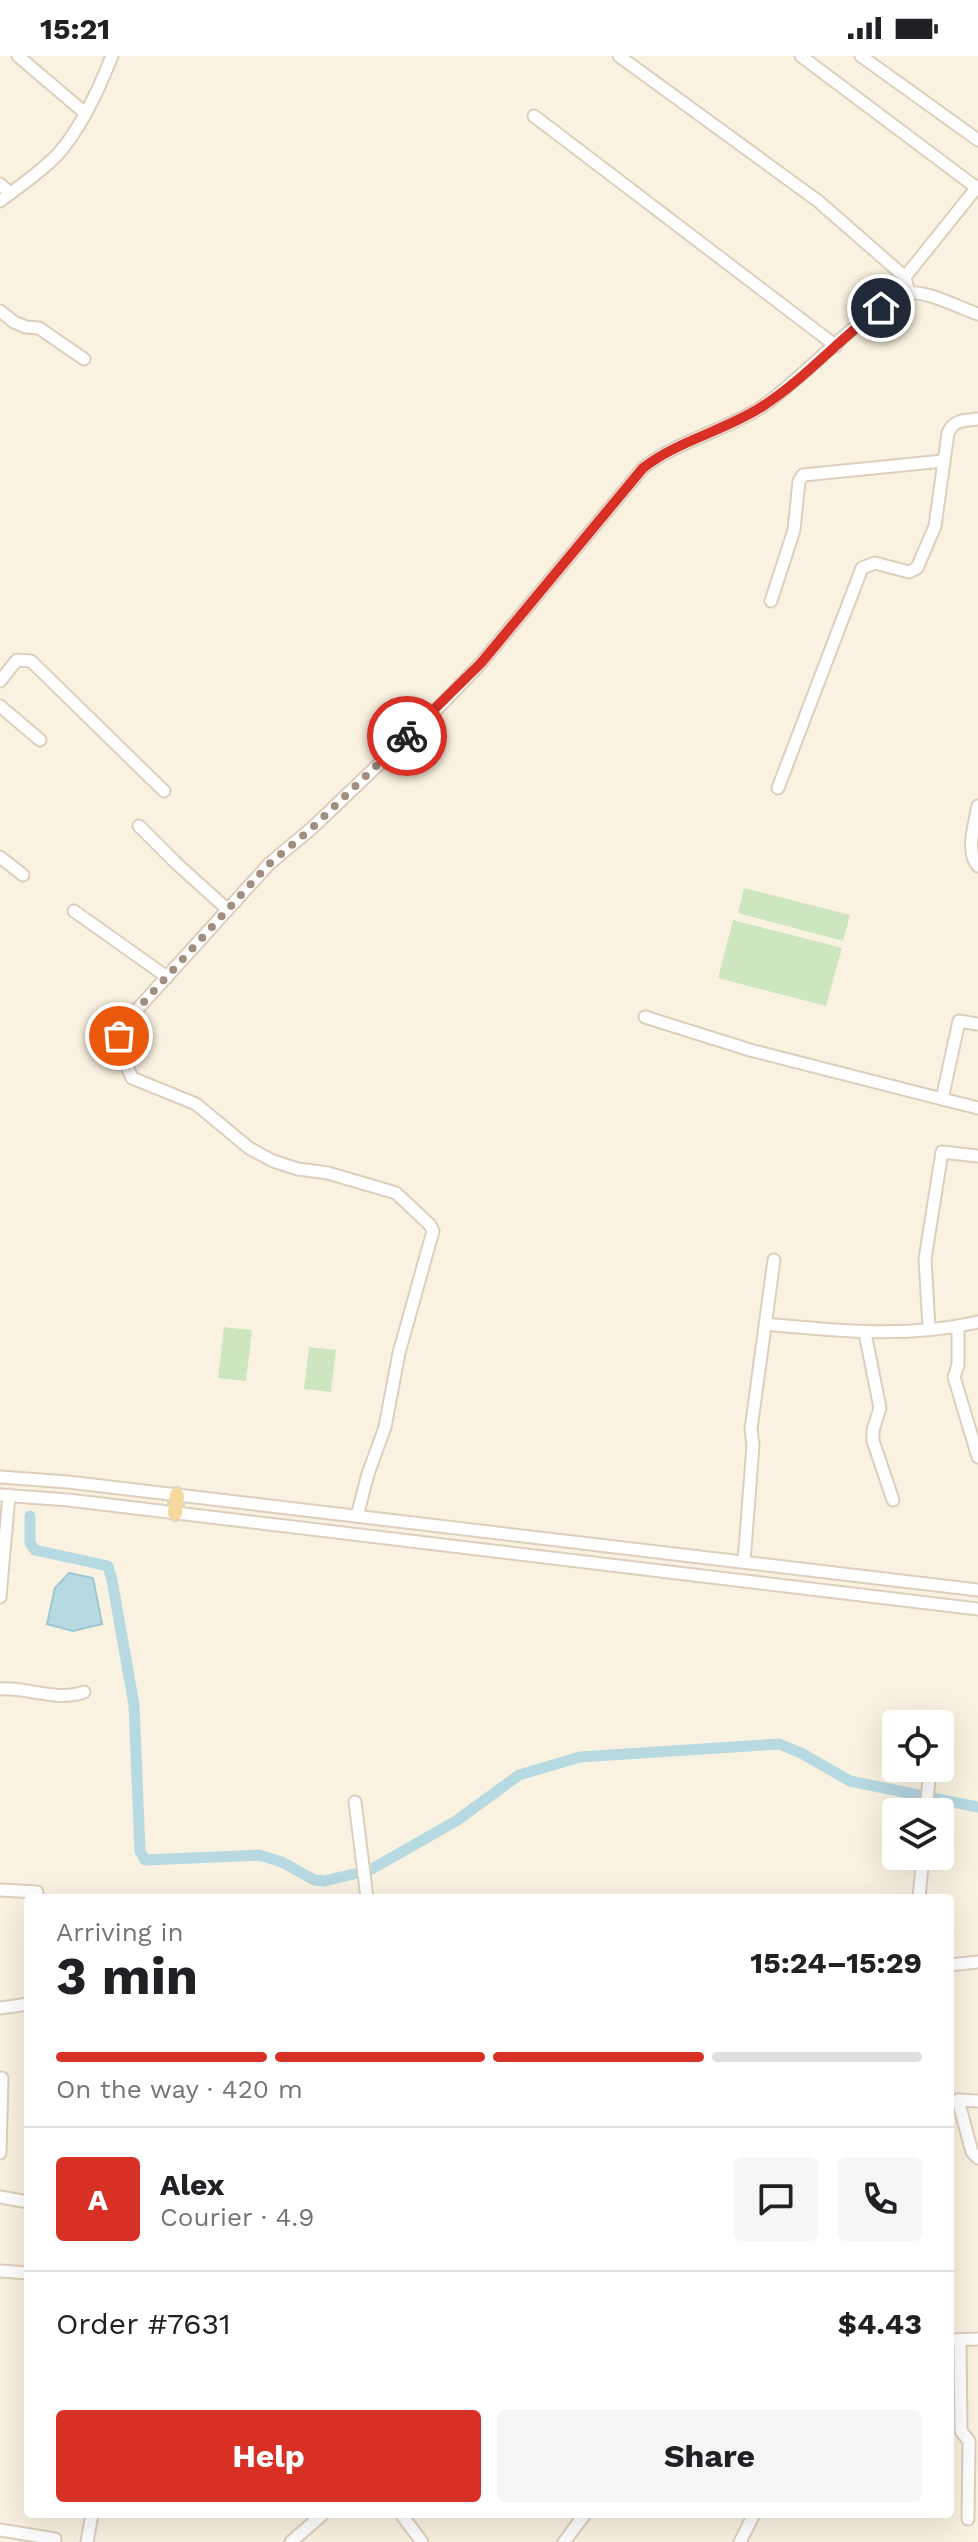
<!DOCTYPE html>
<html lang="en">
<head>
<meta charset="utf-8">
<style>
	body { margin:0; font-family:"Work Sans",sans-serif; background:#f6f6f6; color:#202124; height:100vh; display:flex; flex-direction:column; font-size:30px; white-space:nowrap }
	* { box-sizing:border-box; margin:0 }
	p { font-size:26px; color:#757577 }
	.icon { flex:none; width:44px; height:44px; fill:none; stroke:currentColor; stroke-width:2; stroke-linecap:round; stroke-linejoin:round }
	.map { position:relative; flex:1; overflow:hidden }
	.panel { position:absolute; left:24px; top:1838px; width:930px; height:624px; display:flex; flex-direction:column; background:#fff; border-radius:8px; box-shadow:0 8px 32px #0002 }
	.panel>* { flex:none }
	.fabs { position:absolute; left:882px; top:1654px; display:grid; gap:16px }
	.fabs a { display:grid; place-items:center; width:72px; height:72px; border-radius:8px; background:#fff; box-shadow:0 8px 32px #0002; font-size:40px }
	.pin { position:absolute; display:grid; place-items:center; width:68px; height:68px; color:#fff; margin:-34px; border:4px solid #fff; border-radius:50%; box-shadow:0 2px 8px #0007 }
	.courier { position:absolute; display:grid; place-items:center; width:80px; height:80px; margin:-40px; border:6px solid #d93025; border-radius:50%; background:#fff; color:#222; box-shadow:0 2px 10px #0007 }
	.headline em { font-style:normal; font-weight:700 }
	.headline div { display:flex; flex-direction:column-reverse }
	.headline { display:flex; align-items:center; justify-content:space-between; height:136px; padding:0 32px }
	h1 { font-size:52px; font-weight:700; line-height:60px }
	.bar { display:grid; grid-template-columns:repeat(4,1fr); gap:12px 8px; align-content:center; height:96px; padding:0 32px }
	.bar i { height:10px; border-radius:6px; background:#e0e0e0 }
	.bar .current { background:#d93025 }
	.bar p { grid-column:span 4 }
	.line { display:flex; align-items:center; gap:20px; padding:0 32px; border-top:2px solid #e0e0e0 }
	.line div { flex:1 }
	.round { display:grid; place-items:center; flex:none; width:84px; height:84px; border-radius:8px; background:#f6f6f6 }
	.button { display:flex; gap:16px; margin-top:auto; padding:16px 32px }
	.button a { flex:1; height:92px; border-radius:8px; background:#d93025; color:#fff; font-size:32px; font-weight:700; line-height:92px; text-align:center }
	.button a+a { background:#f6f6f6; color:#202124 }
	.status { display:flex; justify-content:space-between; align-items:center; height:56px; padding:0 40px; background:#fff; direction:ltr }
	.status svg { height:22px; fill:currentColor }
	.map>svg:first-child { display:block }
	.green { fill:#cde6c0 }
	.water { fill:#b7d9e2; stroke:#9dc7d3; stroke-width:2 }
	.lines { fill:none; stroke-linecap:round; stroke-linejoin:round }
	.canal { stroke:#b7d9e2; stroke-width:11 }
	.minor-casing { stroke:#decebd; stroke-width:15 }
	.major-casing { stroke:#dad4d0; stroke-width:18 }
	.minor { stroke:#fff; stroke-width:11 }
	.major { stroke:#f6da9c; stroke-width:14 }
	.done { stroke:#a08f7e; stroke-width:8; stroke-dasharray:0 14.4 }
	.route { stroke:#d93025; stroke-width:10 }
</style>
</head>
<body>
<div class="status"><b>15:21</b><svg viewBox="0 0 49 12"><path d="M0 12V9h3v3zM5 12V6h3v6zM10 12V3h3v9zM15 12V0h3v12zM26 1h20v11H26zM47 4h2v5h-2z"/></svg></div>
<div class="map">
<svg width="978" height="2486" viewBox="0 0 978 2486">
	<rect width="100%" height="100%" fill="#faf2e0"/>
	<g class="green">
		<polygon points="744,832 850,859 843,885 738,857"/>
		<polygon points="733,864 842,892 826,950 718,922"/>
		<polygon points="224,1271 252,1274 246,1325 218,1322"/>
		<polygon points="309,1291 336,1294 331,1336 304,1333"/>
	</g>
	<polygon class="water" points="69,1517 93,1522 102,1568 73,1575 47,1568 55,1532"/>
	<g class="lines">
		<g class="canal">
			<polyline points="30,1460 30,1487 35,1494 108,1510 112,1524 134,1649 140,1795 145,1804 259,1799 282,1806 314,1824 324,1825 358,1817"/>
			<polyline points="370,1814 456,1765 519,1719 580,1701 779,1688 801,1697 850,1725 978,1751"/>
		</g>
		<g class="minor-casing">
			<g id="minor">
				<polyline points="18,0 85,57"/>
				<polyline points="619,0 818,145 905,221"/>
				<polyline points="801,0 977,132"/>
				<polyline points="861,0 978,84"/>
				<polyline points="534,60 836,290"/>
				<polyline points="0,128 10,137"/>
				<path d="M0,145C20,130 41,116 58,98C82,71 99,33 112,0"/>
				<polyline points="909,237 905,221 978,130"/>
				<polyline points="0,255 14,266 26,271 39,272 84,303"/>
				<polyline points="771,545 794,474 799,425 803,419 943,405"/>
				<polyline points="0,625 17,604 31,605 164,735"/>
				<polyline points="0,650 40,684"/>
				<path d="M778,732L862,512L875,507L909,516L917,512L935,470L948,377C954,363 964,365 978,363"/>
				<path d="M978,750C975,767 965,795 978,810"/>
				<polyline points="139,770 176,807 227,853"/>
				<polyline points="0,801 23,819"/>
				<polyline points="74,855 167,921"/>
				<polyline points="645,961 750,994 942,1043"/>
				<polyline points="978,968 959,965 942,1043 978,1052"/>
				<path d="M765,1268C836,1275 908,1282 978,1266"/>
				<polyline points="958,1270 958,1309 954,1321 978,1401"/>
				<polyline points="929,1272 925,1203 942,1096 978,1100"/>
				<polyline points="865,1277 880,1352 873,1374 873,1385 893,1444"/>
				<polyline points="0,1421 68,1426 978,1534"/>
				<polyline points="0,1439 68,1444 978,1553"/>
				<path d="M357,1460L368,1418L385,1371L399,1297L433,1175L430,1169L396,1137L328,1117L298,1113L273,1105L249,1092L196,1048L132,1022L119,991L123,969L269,808L312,772L441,649L481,607L643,412C679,384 725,375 763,350C798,327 874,244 908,237C926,234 960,252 978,258"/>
				<polyline points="744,1506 753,1389 751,1373 774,1204"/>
				<polyline points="0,1541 9,1439"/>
				<path d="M0,1633C29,1631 55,1646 84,1636"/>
				<polyline points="355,1746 367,1842"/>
				<polyline points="926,1756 930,1712"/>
				<polyline points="0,1834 37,1836"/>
				<polyline points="919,1842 923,1800"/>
				<polyline points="950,1909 978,1906"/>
				<polyline points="0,1952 28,1948"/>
				<polyline points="958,2044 978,2045"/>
				<polyline points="950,2047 958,2044 972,2096 978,2102"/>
				<polyline points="0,2097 2,2022"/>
				<polyline points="0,2141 28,2146"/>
				<polyline points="0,2215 28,2217"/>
				<polyline points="950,2284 978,2283"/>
				<polyline points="960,2284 961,2375 969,2385 968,2463"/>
				<polyline points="401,2458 422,2486"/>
				<polyline points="0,2474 55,2483"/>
				<polyline points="87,2486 92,2458"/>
				<polyline points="291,2486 323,2458"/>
				<polyline points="564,2486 585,2458"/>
				<polyline points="740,2486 754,2458"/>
			</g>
		</g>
		<g class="major-casing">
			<polyline id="major" points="175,1457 177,1439"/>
		</g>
		<use href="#minor" class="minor"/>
		<use href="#major" class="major"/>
	</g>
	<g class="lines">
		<polyline class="done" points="119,980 123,969 269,808 312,772 407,680"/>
		<path class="route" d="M407,680L481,607L643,412C679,384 725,375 763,350C806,322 840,282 881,252"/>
	</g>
</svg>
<div class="fabs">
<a><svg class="icon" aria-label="locate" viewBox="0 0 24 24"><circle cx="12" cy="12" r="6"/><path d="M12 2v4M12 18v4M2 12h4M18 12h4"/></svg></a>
<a><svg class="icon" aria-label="layers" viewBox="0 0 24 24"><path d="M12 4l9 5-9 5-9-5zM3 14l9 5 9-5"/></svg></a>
</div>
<div class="pin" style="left:119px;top:980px;background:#ea580c"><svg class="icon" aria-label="bag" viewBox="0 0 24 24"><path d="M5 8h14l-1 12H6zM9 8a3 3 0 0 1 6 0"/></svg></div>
<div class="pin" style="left:881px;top:252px;background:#1f2937"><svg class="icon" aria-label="home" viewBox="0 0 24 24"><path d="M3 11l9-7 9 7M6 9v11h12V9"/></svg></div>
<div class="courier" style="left:407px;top:680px"><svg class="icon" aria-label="bike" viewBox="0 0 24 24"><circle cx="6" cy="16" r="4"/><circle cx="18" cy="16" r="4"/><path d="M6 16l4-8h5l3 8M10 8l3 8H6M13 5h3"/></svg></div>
<section class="panel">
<div class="headline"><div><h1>3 min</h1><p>Arriving in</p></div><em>15:24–15:29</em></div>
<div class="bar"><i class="current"></i><i class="current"></i><i class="current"></i><i></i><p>On the way · 420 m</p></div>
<div class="line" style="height:144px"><b class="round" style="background:#d93025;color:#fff">A</b><div><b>Alex</b><p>Courier · 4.9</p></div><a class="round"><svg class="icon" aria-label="chat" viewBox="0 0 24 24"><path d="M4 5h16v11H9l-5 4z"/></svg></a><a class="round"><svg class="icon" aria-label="phone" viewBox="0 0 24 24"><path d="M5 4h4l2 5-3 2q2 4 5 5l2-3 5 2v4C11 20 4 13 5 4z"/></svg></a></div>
<div class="line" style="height:104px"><div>Order #7631</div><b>$4.43</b></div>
<div class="button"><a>Help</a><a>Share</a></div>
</section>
</div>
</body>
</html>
